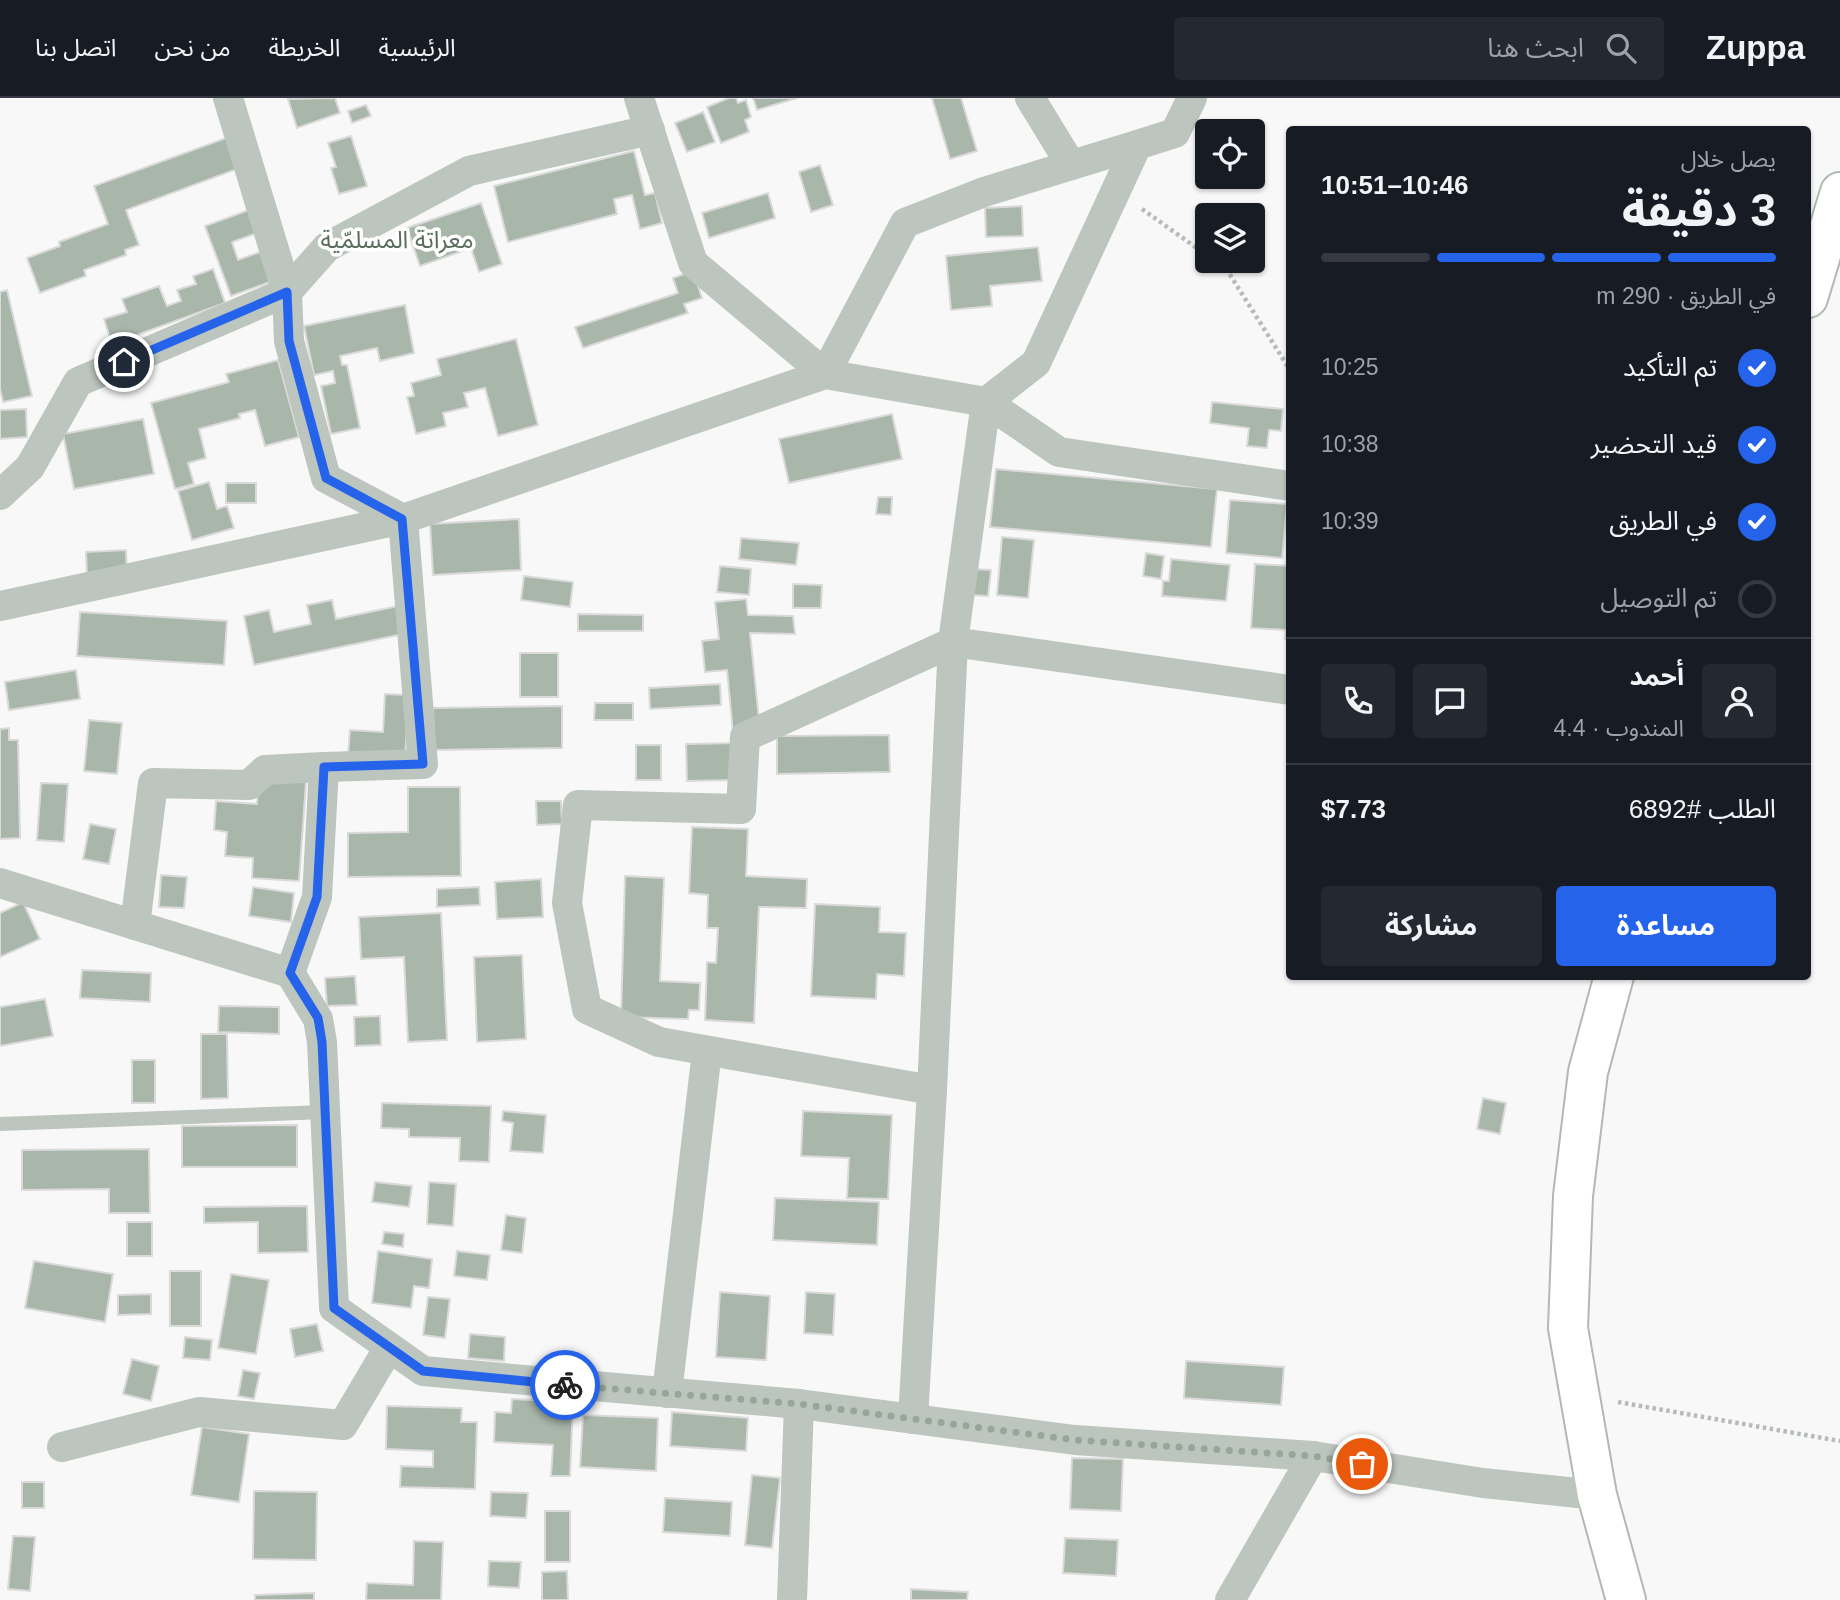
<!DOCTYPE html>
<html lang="ar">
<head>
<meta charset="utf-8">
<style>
	body { margin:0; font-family:Arial,"Noto Sans Arabic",sans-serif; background:#242831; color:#f1f3f6; direction:rtl; height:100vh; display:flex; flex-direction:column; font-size:26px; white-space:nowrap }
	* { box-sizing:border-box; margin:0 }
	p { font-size:23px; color:#9ea1a6 }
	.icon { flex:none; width:38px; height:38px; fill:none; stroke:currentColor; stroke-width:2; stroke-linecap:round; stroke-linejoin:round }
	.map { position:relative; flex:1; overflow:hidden; direction:ltr }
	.drawer { position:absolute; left:1286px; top:28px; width:525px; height:854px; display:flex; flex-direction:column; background:#171b24; border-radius:7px; box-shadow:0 2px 5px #0004; direction:rtl }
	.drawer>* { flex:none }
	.fabs { position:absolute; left:1195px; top:21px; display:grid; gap:14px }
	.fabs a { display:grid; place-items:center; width:70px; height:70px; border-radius:7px; background:#171b24; box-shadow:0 2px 5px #0004; font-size:35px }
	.pin { position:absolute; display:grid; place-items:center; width:60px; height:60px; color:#fff; margin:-30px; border:4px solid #fff; border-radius:50%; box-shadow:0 2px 7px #0007 }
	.courier { position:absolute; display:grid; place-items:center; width:70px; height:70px; margin:-35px; border:5px solid #2563eb; border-radius:50%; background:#fff; color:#222; box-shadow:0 2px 9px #0007 }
	.head em { font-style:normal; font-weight:700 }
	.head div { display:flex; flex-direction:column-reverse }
	.head { display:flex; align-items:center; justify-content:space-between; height:119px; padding:0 35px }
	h1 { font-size:46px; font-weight:700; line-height:52px }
	.bar { display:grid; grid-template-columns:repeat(4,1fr); gap:10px 7px; align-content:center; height:84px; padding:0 35px }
	.bar i { height:9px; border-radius:5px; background:#363941 }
	.bar .on { background:#2563eb }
	.bar p { grid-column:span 4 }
	.line { display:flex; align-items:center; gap:18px; padding:0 35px; border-top:2px solid #363941 }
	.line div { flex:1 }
	.round { display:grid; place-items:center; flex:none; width:74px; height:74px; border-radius:7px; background:#242831 }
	ol { padding:0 35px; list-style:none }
	li { display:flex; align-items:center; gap:21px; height:77px }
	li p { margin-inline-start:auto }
	li .icon { padding:7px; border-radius:50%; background:#2563eb; color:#fff; stroke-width:4 }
	li:last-child { color:#9ea1a6 }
	li i { width:38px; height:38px; border:4px solid #363941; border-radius:50% }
	.button { display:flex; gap:14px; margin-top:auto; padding:14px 35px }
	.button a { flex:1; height:80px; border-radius:7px; background:#2563eb; color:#fff; font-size:28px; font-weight:700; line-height:80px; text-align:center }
	.button a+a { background:#242831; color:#f1f3f6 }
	header { display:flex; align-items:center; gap:42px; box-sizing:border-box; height:98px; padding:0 35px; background:#171b24; border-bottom:2px solid #363941 }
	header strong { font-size:33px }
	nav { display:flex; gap:38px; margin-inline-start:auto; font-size:24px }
	.search { width:490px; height:63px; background:#242831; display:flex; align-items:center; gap:18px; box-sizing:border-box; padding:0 24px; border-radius:7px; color:#9ea1a6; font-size:26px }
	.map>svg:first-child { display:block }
	.building { fill:#a9b6aa; stroke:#dbdada; stroke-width:2 }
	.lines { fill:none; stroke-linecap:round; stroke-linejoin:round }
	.secondary-casing { stroke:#afbab1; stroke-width:42 }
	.path { stroke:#b5bcb6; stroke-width:4.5; stroke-dasharray:3.5 3.5; stroke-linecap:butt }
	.lane { stroke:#bcc5be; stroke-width:14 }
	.street { stroke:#bcc5be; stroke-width:30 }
	.secondary { stroke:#fff; stroke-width:38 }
	.done { stroke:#97a699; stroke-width:7; stroke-dasharray:0 12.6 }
	.route { stroke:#2563eb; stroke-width:9 }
	.labels { text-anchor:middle; stroke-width:7; stroke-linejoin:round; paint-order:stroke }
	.quarter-label { font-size:24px; fill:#586c5c; stroke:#fff }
</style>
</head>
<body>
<header>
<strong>Zuppa</strong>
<div class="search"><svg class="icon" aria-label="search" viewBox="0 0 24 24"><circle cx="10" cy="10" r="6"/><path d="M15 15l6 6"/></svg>ابحث هنا</div>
<nav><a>الرئيسية</a><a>الخريطة</a><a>من نحن</a><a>اتصل بنا</a></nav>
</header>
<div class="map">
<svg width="1840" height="1502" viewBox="0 0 1840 1502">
	<rect width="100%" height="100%" fill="#f9f8f8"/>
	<g class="building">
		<polygon points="335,0 340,15 297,30 288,1"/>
		<polygon points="729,0 736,0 738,5 746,2 751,19 745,22 749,34 721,45 707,9"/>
		<polygon points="753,0 797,0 757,12"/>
		<polygon points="932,0 961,0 977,53 950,61"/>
		<polygon points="366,7 371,18 352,25 348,13"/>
		<polygon points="703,14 715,44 687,54 675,25"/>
		<polygon points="351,38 367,88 339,96 331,70 336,69 328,45"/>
		<polygon points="226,40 237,71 126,112 139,147 125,152 126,157 84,172 86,178 40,195 27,160 60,148 59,144 108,126 94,88"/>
		<polygon points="634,53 645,97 655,95 662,125 640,131 632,97 614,101 617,116 508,144 494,88"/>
		<polygon points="820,67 833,107 811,114 799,74"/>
		<polygon points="768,95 775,120 709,140 702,115"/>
		<polygon points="481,105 502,166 479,174 471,150 420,168 407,130"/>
		<polygon points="1022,108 1023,138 986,139 985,110"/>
		<polygon points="249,112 257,135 232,144 238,162 260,154 270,184 231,198 205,128"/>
		<polygon points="1038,149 1042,183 990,188 992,208 951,212 946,158"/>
		<polygon points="213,171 225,205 112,246 104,221 127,214 122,201 159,188 167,208 181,203 177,192 196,186 193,178"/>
		<polygon points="693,173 702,200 684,206 688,215 583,250 575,229 678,195 673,180"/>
		<polygon points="7,192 32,298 3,304 0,290 0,194"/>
		<polygon points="405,207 414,255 380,263 377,250 340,258 342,267 347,267 360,330 331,336 321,288 335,285 333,273 314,277 304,228"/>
		<polygon points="516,241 538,327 498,338 485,290 464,295 468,309 443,315 446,328 416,336 407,299 414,298 411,285 441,277 437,261"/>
		<polygon points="278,262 299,339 265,348 255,312 239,316 240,320 199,331 206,360 188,365 194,386 175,391 151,305 229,284 226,276"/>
		<polygon points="1212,304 1283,311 1281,333 1269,332 1267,350 1247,348 1249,330 1210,325"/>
		<polygon points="26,311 27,339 0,341 0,312"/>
		<polygon points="892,316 902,361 789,385 779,341"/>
		<polygon points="143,321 154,376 74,391 63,336"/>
		<polygon points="996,371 1217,391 1211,449 990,429"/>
		<polygon points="209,384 217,411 227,408 234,430 192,442 178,393"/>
		<rect x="226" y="385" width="30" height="20"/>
		<polygon points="878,399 892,399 891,417 876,416"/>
		<polygon points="1230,402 1287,406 1282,460 1226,455"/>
		<polygon points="519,421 521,472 433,477 430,426"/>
		<polygon points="1002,439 1034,442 1028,500 997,497"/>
		<polygon points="741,440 799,445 796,467 739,461"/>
		<polygon points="126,452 127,477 87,478 86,454"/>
		<polygon points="1146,455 1164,458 1161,481 1143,478"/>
		<polygon points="1171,461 1230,467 1226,503 1162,498 1163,483 1169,483"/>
		<polygon points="1255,466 1290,468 1290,541 1285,541 1286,532 1251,530"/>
		<polygon points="720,468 751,471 749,497 717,494"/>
		<polygon points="973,471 991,472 988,498 970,497"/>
		<polygon points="524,478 573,484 570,509 521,502"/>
		<polygon points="793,486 822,487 821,510 793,510"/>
		<polygon points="746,501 748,517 793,518 795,536 750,535 760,631 733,634 727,572 705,574 702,543 719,541 715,504"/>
		<polygon points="332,502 336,521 403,507 408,535 254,567 244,518 269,512 274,534 311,526 307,507"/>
		<polygon points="80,514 227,523 224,567 77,558"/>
		<polygon points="578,516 643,517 643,533 578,533"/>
		<rect x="520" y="555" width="38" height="44"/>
		<polygon points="76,572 80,601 9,612 5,584"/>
		<polygon points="720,586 721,607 650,611 649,590"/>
		<polygon points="385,596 409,597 405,661 348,657 350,632 383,634"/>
		<polygon points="595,605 633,605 633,622 594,622"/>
		<polygon points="562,608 562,650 434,652 433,610"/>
		<polygon points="89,622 122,625 117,676 84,673"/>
		<polygon points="9,630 9,642 18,642 20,740 0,741 0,631"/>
		<polygon points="889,637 890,674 777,676 777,638"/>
		<polygon points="735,645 736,682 687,683 686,646"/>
		<rect x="636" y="647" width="25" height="35"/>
		<polygon points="258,680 306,684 299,783 252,780 253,760 225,758 227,734 214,732 216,703 257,706"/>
		<polygon points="41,685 68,686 64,744 37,742"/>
		<polygon points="408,689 460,689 461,778 348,779 348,735 408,734"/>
		<polygon points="536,703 561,703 562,726 537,727"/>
		<polygon points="90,726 116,731 109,766 83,761"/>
		<polygon points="692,729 748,731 746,778 807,781 806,810 759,809 754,925 705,922 707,864 716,865 718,830 707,830 708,797 689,795"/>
		<polygon points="161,777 187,779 184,810 159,809"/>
		<polygon points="625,778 664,780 660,883 700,885 699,912 689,912 688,921 621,919"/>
		<polygon points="541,781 543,819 497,821 495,784"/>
		<polygon points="253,789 294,795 291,824 249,818"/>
		<polygon points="479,789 480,807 437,809 437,791"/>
		<polygon points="23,804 40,841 0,859 0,815"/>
		<polygon points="815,806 880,809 879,834 906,835 904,878 877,876 876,901 811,898"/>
		<polygon points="441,815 447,942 408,944 404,859 361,861 359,819"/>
		<polygon points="522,857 526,941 477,944 474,859"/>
		<polygon points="82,872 151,875 150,904 80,900"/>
		<polygon points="355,878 357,907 327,908 325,880"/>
		<polygon points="45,901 53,938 0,948 0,909"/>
		<polygon points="219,908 279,909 279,936 218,934"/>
		<polygon points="380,918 381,947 355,948 354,919"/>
		<polygon points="201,936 227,936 228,1000 201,1001"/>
		<rect x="132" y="962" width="23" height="43"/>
		<polygon points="1483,1000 1506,1005 1500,1036 1477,1031"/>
		<polygon points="382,1005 491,1008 489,1064 459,1063 460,1040 409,1039 409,1031 381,1030"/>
		<polygon points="503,1013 546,1017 543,1055 510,1053 513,1025 502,1023"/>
		<polygon points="803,1013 892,1017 888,1101 847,1100 849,1060 801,1058"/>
		<polygon points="297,1027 297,1069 182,1069 182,1028"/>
		<polygon points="149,1051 150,1115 109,1115 109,1091 22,1092 22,1052"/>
		<polygon points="375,1084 412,1088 409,1109 372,1104"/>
		<polygon points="429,1084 456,1086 453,1128 427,1126"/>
		<polygon points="775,1100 879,1104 877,1147 773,1142"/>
		<polygon points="307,1108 308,1154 258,1155 258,1124 204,1125 204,1109"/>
		<polygon points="506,1117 526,1120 522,1155 501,1152"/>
		<rect x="127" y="1124" width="25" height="34"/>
		<polygon points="384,1134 404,1136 403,1149 382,1146"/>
		<polygon points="378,1153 432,1161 429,1190 414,1188 411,1210 372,1205"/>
		<polygon points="457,1153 490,1157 487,1182 454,1178"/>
		<polygon points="34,1163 113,1176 105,1224 25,1210"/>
		<rect x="170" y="1173" width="31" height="55"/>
		<polygon points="231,1176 269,1182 256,1256 218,1250"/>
		<polygon points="720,1194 770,1198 766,1262 716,1259"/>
		<polygon points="806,1194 835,1196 833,1237 804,1235"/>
		<polygon points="151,1196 151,1216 118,1217 118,1197"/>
		<polygon points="428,1199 450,1201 445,1240 423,1237"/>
		<polygon points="317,1226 323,1253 295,1259 290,1231"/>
		<polygon points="470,1236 505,1239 504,1263 468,1260"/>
		<polygon points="185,1239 212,1242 210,1262 183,1260"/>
		<polygon points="132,1261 159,1268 151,1303 123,1296"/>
		<polygon points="1186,1263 1284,1269 1281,1307 1184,1300"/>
		<polygon points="243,1272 260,1275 254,1301 238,1298"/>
		<polygon points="512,1301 573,1304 570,1378 551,1378 553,1347 494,1344 495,1314 511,1315"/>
		<polygon points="387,1308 462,1310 461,1324 477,1324 475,1391 400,1389 401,1368 433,1369 433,1353 386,1351"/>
		<polygon points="672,1314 748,1320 746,1353 670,1348"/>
		<polygon points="583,1317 658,1320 656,1373 580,1369"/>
		<polygon points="202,1329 249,1336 239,1404 191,1397"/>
		<polygon points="1072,1360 1123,1361 1121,1413 1070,1411"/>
		<polygon points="752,1377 780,1380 772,1450 745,1447"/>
		<rect x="22" y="1384" width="22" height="26"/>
		<polygon points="254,1393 317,1394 316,1462 253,1461"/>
		<polygon points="491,1394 528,1395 526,1420 490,1418"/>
		<polygon points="665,1400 732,1404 730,1438 663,1434"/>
		<rect x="545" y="1413" width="25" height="51"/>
		<polygon points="13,1438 35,1439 30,1493 8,1491"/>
		<polygon points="1065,1440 1118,1442 1116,1478 1063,1475"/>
		<polygon points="414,1443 443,1444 441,1502 366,1502 367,1485 413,1487"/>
		<polygon points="489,1463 521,1464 519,1490 488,1488"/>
		<polygon points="567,1473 568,1502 542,1502 542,1474"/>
		<polygon points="911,1491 968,1494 967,1502 911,1502"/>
		<polygon points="314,1495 314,1502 255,1502 255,1497"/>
	</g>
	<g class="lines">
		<g class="secondary-casing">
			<g id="secondary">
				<polyline points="1808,200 1840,94"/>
				<polyline points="1614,878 1588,974 1573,1098 1568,1230 1597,1397 1626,1502"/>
			</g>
		</g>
		<g class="path">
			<polyline points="1142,111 1208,158"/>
			<polyline points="1214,163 1227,172 1290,272"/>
			<polyline points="1618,1304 1840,1343"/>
		</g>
		<polyline class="lane" points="0,1026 325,1014"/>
		<g class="street">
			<polyline points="228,0 287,194 289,243 326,380 403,421 423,666 324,669 317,799 290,875"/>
			<polyline points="639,0 693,165 825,276 905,125 984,94 1137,47"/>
			<polyline points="1030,0 1071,67"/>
			<polyline points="0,397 30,369 78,284 287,194 327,149 469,73 650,32"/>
			<polyline points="0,508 403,421 825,276 986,304 1059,354 1290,388"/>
			<polyline points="0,785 290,875 318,921 322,944 334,1210 423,1273 799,1306 1075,1342 1313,1358 1483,1385 1597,1397"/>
			<polyline points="135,827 153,685 249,687 265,672 324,669"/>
			<polyline points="932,992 659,944 587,911 567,805 578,707 741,711 745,639 953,544 1290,592"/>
			<polyline points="667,1295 707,953"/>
			<polyline points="913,1321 932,992 953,544 986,304 1036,265 1137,47 1175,35 1192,0"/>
			<polyline points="62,1349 199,1314 343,1327 388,1251"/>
			<polyline points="792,1502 799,1306"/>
			<polyline points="1230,1502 1313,1358"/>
		</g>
		<use href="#secondary" class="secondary"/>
	</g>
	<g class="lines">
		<polyline class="done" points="565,1287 799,1306 1075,1342 1313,1358 1362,1366"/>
		<polyline class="route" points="124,264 287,194 289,243 326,380 402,421 423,666 324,669 317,799 290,875 318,920 322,944 334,1210 423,1273 565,1287"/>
	</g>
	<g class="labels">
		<g class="quarter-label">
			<text x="397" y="150">معراتة المسلمّية</text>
		</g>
	</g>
</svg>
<div class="fabs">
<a><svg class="icon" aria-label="locate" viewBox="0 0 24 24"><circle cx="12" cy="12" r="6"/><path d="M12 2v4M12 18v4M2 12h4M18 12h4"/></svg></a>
<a><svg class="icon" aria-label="layers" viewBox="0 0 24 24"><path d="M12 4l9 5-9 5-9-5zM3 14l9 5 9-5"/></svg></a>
</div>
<div class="pin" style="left:1362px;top:1366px;background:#ea580c"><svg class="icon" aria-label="bag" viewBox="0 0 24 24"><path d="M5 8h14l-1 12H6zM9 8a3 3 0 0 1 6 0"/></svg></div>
<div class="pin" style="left:124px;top:264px;background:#1f2937"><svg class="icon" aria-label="home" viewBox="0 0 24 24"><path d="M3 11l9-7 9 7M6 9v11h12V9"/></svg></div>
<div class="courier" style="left:565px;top:1287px"><svg class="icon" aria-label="bike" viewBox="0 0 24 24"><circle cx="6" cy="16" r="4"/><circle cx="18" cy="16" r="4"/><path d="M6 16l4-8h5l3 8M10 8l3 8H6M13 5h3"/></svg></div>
<section class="drawer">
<div class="head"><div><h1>3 دقيقة</h1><p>يصل خلال</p></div><em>10:46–10:51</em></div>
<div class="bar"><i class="on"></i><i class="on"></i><i class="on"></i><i></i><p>في الطريق · 290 m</p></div>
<ol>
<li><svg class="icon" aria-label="check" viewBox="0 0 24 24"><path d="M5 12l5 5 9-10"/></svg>تم التأكيد<p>10:25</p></li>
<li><svg class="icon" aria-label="check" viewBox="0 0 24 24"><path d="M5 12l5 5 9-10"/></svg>قيد التحضير<p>10:38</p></li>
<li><svg class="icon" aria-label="check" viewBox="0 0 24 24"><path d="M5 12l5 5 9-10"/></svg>في الطريق<p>10:39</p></li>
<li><i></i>تم التوصيل</li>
</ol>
<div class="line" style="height:126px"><a class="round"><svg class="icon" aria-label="person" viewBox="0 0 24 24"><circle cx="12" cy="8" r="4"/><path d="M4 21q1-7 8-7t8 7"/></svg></a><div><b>أحمد</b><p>المندوب · 4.4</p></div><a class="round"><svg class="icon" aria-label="chat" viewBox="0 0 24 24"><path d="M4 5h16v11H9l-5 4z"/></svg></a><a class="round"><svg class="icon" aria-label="phone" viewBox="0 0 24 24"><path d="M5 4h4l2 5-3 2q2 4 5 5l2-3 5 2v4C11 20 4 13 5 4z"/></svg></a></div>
<div class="line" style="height:91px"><div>الطلب #6892</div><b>$7.73</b></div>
<div class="button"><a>مساعدة</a><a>مشاركة</a></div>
</section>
</div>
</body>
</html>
